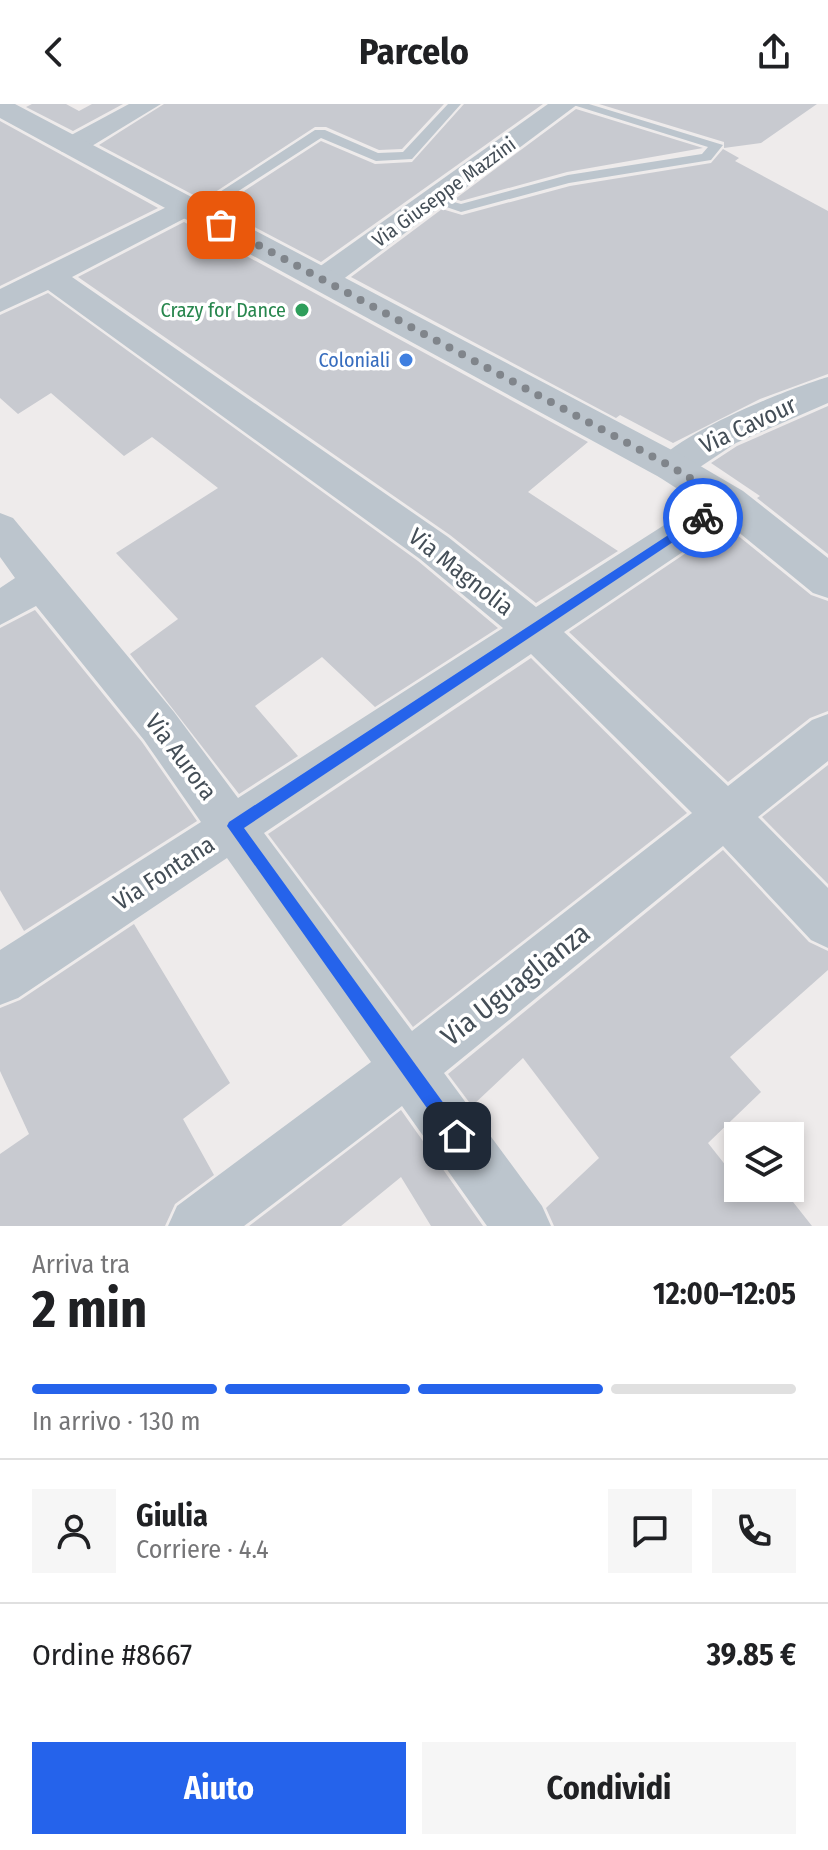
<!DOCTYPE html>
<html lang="it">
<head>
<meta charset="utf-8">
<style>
	body { margin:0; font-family:"Fira Sans Condensed",sans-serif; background:#f6f6f6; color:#202124; height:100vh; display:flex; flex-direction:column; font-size:30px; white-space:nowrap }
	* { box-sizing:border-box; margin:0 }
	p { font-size:26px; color:#757577 }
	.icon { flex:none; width:44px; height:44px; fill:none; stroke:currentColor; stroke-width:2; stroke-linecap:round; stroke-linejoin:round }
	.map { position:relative; height:1122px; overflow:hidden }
	.details { display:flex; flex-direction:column; background:#fff; flex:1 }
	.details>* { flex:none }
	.buttons { position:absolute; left:724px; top:1018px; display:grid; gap:16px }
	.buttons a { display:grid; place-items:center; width:80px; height:80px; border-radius:0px; background:#fff; box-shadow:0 4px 12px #0003; font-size:40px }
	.pin { position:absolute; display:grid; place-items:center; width:68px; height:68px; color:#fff; margin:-34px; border-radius:16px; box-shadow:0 4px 12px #0006 }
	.courier { position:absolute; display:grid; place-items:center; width:80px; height:80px; margin:-40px; border:6px solid #2563eb; border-radius:50%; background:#fff; color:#222; box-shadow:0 2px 10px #0007 }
	.summary em { font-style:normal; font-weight:700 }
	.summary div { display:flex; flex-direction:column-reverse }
	.summary { display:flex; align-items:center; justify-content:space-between; height:136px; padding:0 32px }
	h1 { font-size:52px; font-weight:700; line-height:60px }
	.bar { display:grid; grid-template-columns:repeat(4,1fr); gap:12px 8px; align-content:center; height:96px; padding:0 32px }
	.bar i { height:10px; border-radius:6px; background:#e0e0e0 }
	.bar .selected { background:#2563eb }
	.bar p { grid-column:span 4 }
	.line { display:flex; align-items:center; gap:20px; padding:0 32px; border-top:2px solid #e0e0e0 }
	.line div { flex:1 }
	.round { display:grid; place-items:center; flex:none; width:84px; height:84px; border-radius:0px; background:#f6f6f6 }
	.action { display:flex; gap:16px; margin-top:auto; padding:16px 32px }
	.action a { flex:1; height:92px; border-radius:0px; background:#2563eb; color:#fff; font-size:32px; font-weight:700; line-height:92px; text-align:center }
	.action a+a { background:#f6f6f6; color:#202124 }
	header { display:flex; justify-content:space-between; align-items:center; height:104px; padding:0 32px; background:#fff; font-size:36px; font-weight:700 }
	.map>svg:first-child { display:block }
	.building { fill:#c8cad0 }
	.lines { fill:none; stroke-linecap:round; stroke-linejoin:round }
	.service { fill:#bcc5cd; fill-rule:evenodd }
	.minor { fill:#bcc5cd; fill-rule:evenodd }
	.tertiary { fill:#bcc5cd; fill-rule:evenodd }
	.route { fill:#2563eb }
	.done { stroke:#80858b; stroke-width:8; stroke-dasharray:0 14.4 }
	.leisure-dot { fill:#2e9e5b; stroke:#fff; stroke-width:3 }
	.shop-dot { fill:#3f7fe0; stroke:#fff; stroke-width:3 }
	.labels { text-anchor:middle; stroke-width:7; stroke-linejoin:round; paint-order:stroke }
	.far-street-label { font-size:20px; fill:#444e57; stroke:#fff }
	.far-leisure-label { font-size:20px; fill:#27864d; stroke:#fff; text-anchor:end }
	.far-shop-label { font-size:20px; fill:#366cbe; stroke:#fff; text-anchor:end }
	.street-label { font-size:24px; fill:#444e57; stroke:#fff }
	.near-street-label { font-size:28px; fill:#444e57; stroke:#fff }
</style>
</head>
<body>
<header><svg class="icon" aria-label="back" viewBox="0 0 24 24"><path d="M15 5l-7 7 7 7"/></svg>Parcelo<svg class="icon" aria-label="share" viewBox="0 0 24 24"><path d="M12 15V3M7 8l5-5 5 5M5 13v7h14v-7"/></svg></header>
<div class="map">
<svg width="828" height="1122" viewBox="0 0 828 1122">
	<rect width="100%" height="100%" fill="#eeebeb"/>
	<g class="building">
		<polygon points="32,0 66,0 79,7 92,0 123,0 73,27 26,3"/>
		<polygon points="164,0 444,0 402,45 379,46 326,23 315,23 203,96 99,41"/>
		<polygon points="464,0 543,0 321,158 218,104 321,37 375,60 412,58"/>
		<polygon points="599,0 817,0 761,39 724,44 724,38"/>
		<polygon points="576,5 703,44 567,68 461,97 455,95"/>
		<polygon points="0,17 60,50 158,104 0,182"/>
		<polygon points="723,45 739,54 735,57 828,107 828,270 760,295 673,339 620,311 616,314 351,173 442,105 462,111 570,82 711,59"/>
		<polygon points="184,118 588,338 528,388 618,447 536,499 450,431 78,173"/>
		<polygon points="48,189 418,457 498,524 375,603 322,553 255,602 298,652 239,690 130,550 178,515 116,449 218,384 152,333 124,352 51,289 18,310 0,294 0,211"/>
		<polygon points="828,302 828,450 757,394 760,392 711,359 737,342"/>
		<polygon points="726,422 811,491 828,497 828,607 810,614 728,678 569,528"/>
		<polygon points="35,506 142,638 197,717 24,827 0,786 0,524"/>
		<polygon points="531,554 687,709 413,923 268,730"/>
		<polygon points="828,661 828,780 762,713"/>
		<polygon points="723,746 809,838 828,847 828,866 730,953 761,988 708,1039 738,1077 738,1084 782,1084 812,1122 554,1122 546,1104 599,1054 523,954 472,1002 448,970"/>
		<polygon points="134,820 230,979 183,1015 214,1071 175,1100 165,1122 0,1122 0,1050 29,1030 0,967 0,904 20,896"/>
		<polygon points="401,1006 483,1122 431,1122 401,1073 341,1122 249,1122"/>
	</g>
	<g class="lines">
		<g class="service">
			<polygon points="448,0 461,0 412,55 376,57 321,34 201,111 189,108 315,26 325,26 378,49 403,48"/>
			<polygon points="570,0 589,0 723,41 711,56 569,79 461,108 426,96 433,92 461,100 568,71 702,50 708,43"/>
		</g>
		<g class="minor">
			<polygon points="129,0 161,0 82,48 62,48 58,42 62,36"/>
			<polygon points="548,0 578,0 334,182 323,185 312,182 307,175 312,168"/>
			<path d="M185,94L195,97L200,103L195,109L72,173L448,433L536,503L716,388L729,384L742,388L748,398L742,408L564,528L728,682L812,616L828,610V657L758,713L828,784V844L811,836L723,742L444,969L542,1102L551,1122H487L402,1002L244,1122H168L177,1102L371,958L227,754L18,894L0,901V846L201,718L144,636L36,502L0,521V484L15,474L0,453V409L13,414L174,608L238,694L503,524L420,455L48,186L0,208V185ZM531,550L692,709L412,927L264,729Z"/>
			<path d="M828,273V299L736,339L685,373L672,377L659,373L654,363C672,331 790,284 828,273Z"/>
		</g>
		<polygon class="tertiary" points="0,0 15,0 685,353 743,387 828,454 828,494 813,489 715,409 659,373 0,14"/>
	</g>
	<polygon class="route" points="699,411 709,414 244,724 463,1026 466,1032 457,1040 451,1038 227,722 229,718"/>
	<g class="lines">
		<polyline class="done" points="221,121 672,363 729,398 703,414"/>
	</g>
	<circle class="leisure-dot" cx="302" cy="206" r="8"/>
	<circle class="shop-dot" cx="406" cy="256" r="8"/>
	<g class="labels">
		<g class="far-street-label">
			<text transform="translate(444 88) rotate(-36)" y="7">Via Giuseppe Mazzini</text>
		</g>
		<g class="far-leisure-label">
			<text x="286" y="213">Crazy for Dance</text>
		</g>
		<g class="far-shop-label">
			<text x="390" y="263">Coloniali</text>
		</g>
		<g class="street-label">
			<text transform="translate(748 321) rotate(-25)" y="8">Via Cavour</text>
			<text transform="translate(461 468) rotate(38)" y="8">Via Magnolia</text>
			<text transform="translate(181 653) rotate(53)" y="8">Via Aurora</text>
			<text transform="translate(164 769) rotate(-33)" y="8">Via Fontana</text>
		</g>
		<g class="near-street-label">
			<text transform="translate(515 880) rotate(-38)" y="10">Via Uguaglianza</text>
		</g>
	</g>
</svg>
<div class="buttons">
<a><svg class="icon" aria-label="layers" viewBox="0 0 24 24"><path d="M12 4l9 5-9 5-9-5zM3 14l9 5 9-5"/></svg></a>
</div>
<div class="pin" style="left:221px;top:121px;background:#ea580c"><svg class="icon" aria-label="bag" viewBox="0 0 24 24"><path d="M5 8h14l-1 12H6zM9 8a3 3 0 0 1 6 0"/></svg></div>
<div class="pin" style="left:457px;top:1032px;background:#1f2937"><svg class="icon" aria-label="home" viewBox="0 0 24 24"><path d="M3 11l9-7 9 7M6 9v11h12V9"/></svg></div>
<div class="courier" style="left:703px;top:414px"><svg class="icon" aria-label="bike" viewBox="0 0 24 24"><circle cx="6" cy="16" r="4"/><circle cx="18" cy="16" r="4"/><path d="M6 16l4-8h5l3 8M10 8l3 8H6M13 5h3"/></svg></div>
</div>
<section class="details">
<div class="summary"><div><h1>2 min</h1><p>Arriva tra</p></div><em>12:00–12:05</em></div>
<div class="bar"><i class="selected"></i><i class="selected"></i><i class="selected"></i><i></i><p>In arrivo · 130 m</p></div>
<div class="line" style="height:144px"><a class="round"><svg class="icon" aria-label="person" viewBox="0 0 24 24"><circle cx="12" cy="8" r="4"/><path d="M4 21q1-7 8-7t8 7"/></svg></a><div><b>Giulia</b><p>Corriere · 4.4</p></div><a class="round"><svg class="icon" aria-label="chat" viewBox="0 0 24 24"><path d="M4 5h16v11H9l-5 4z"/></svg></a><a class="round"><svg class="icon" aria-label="phone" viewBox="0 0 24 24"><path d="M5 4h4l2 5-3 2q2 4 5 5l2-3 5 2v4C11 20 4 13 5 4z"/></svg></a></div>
<div class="line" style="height:104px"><div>Ordine #8667</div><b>39.85 €</b></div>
<div class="action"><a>Aiuto</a><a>Condividi</a></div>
</section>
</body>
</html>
